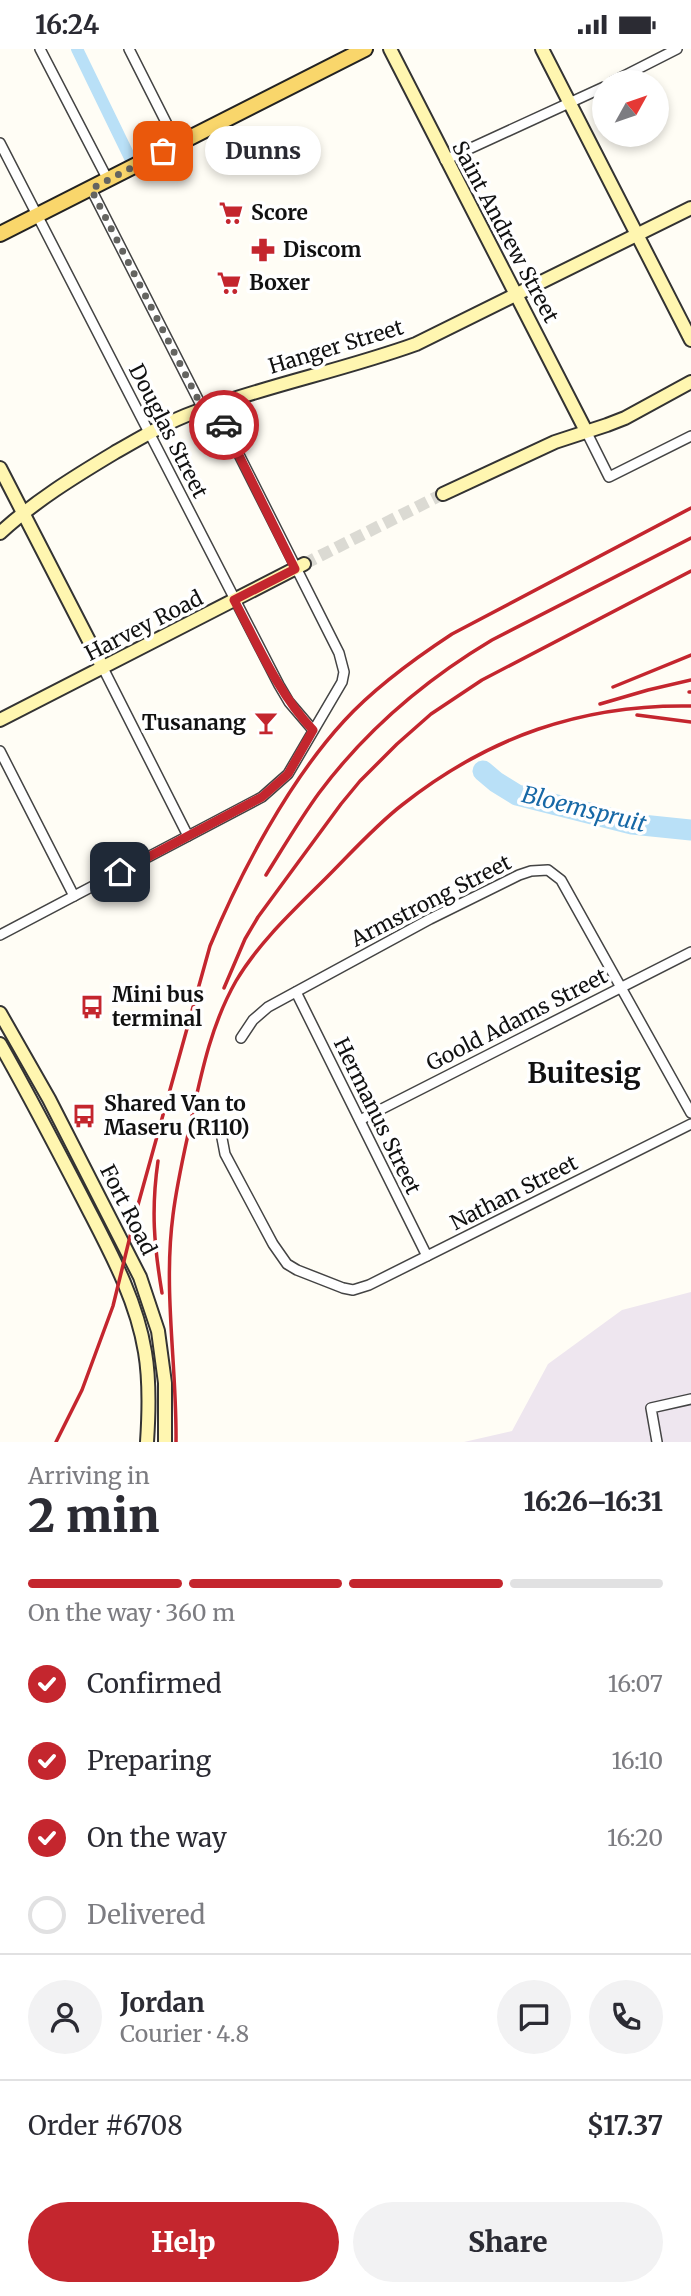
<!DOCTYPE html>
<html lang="en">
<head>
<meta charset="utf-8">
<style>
	body { margin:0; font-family:Merriweather,serif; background:#f2f2f3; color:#2b2b33; height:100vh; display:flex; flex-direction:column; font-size:26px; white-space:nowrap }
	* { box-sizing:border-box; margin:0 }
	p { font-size:23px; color:#7c7c81 }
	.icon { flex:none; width:38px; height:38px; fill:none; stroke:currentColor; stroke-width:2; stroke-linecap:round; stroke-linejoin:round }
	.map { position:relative; height:1393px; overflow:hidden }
	.side { display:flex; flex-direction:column; background:#fff; flex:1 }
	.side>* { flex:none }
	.needle { width:46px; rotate:50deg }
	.buttons { position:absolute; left:592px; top:21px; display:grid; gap:14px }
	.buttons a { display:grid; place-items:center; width:77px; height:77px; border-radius:50%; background:#fff; box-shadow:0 4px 10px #0003; font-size:35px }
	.pin { position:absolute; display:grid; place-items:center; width:60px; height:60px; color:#fff; margin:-30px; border-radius:14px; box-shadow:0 4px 10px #0006 }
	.courier { position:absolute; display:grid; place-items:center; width:70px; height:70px; margin:-35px; border:5px solid #c4262e; border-radius:50%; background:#fff; color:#222; box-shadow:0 2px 9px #0007 }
	.bubble { position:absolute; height:49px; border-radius:24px; background:#fff; box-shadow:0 4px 10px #0003; font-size:23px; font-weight:800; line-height:49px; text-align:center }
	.headline em { font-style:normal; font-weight:800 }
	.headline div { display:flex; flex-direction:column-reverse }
	.headline { display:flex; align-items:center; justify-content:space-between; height:119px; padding:0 28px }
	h1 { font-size:46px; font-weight:800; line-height:52px }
	.bar { display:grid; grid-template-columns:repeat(4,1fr); gap:10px 7px; align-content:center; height:84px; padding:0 28px }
	.bar i { height:9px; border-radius:5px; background:#e1e1e2 }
	.bar .selected { background:#c4262e }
	.bar p { grid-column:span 4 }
	.line { display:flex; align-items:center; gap:18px; padding:0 28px; border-top:2px solid #e1e1e2 }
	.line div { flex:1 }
	.round { display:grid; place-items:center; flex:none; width:74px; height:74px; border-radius:37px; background:#f2f2f3 }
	ol { padding:0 28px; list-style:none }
	li { display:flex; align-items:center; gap:21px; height:77px }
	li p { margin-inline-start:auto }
	li .icon { padding:7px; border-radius:50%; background:#c4262e; color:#fff; stroke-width:4 }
	li:last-child { color:#7c7c81 }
	li i { width:38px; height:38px; border:4px solid #e1e1e2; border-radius:50% }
	.button { display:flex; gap:14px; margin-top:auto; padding:14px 28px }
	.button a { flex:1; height:80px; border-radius:42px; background:#c4262e; color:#fff; font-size:28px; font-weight:800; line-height:80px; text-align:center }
	.button a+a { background:#f2f2f3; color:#2b2b33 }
	.status { display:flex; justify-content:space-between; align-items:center; height:49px; padding:0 35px; background:#fff; direction:ltr }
	.status svg { height:19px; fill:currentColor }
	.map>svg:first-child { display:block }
	.industrial { fill:#eee6ef }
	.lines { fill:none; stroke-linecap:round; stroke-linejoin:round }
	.canal { stroke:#b9e0f7; stroke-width:12 }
	.river { stroke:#b9e0f7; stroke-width:21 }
	.secondary-tunnel { stroke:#dbdad3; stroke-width:12; stroke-dasharray:12 6; stroke-linecap:butt }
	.street-casing { stroke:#444; stroke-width:12 }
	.secondary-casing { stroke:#333; stroke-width:16 }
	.primary-casing { stroke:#222; stroke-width:18 }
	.street { stroke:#fff; stroke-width:9 }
	.secondary { stroke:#fff6b0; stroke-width:12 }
	.primary { stroke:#f9d66b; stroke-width:14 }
	.rail { stroke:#c4262e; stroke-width:3.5 }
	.done { stroke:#646461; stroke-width:7; stroke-dasharray:0 12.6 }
	.route { stroke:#c4262e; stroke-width:9 }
	.labels { text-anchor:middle; stroke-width:7; stroke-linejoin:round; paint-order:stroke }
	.poi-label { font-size:21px; font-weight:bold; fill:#111; stroke:#fff; text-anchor:start }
	.street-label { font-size:21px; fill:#111; stroke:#fff }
	.water-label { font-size:23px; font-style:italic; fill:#1768a6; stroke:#fff }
	.district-label { font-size:28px; font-weight:bold; fill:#111; stroke:#fff }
</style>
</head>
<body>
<div class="status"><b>16:24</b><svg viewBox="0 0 49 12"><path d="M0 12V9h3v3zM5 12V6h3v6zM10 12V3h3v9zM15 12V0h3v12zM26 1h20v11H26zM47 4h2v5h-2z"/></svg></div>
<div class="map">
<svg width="691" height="1393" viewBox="0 0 691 1393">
	<rect width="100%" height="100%" fill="#fffdf5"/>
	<polygon class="industrial" points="691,1243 691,1393 464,1393 512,1382 548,1315 622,1261"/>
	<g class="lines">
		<polyline class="canal" points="77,0 131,111"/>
		<polyline class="river" points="483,722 496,733 517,746 632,775 691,781"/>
		<polyline class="secondary-tunnel" points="304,515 443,445"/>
		<g class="street-casing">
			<g id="street">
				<polyline points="40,0 108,131"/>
				<polyline points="129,0 177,95"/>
				<polyline points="612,33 677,0"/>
				<polyline points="0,94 279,636 289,653 313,681"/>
				<polyline points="445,111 604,38"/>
				<polyline points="91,140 203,360"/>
				<polyline points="586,382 609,428 691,387"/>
				<polyline points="103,619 188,787"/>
				<polyline points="0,702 74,847"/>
				<polyline points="0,886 262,748 288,725 342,633 344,623 339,604 214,356"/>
				<polyline points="296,943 427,1207"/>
				<polyline points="241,989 253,971 268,958 430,870 519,826 531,822 548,821 561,831 691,1064"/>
				<polyline points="360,1071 691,903"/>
				<polyline points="221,1084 225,1105 273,1195 287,1215 297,1221 343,1239 353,1241 369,1236 691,1075"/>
				<polyline points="657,1393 651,1359 691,1350"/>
			</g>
		</g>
		<g class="secondary-casing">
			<g id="secondary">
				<polyline points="390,0 586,382"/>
				<polyline points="542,0 691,291"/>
				<polyline points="0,419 103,619"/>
				<polyline points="443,445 555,393 607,376 625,369 691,333"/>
				<path d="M0,484C35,452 74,428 114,404C140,389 167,373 195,363C268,336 344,321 416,295L691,159"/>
				<polyline points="0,671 304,515"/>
				<polyline points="0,964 49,1050 140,1228 158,1282 165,1334 165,1393"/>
				<path d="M0,995C29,1046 56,1098 83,1150C108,1199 136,1248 145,1303C150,1332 149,1363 147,1393"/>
			</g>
		</g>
		<g class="primary-casing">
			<polyline id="primary" points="0,185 365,0"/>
		</g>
		<use href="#street" class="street"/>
		<use href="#secondary" class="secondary"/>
		<use href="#primary" class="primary"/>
		<g class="rail">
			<polyline points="613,638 691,606"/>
			<polyline points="689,643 691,643"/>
			<polyline points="600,655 648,641 691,631"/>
			<polyline points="637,666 691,673"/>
			<path d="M266,826C283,799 300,770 319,744C366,681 425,631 492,591L691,489"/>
			<polyline points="224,939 245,890 258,868 341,755 360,732 397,695 431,665 482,631 691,522"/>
			<path d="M158,1112C151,1161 154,1196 162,1244"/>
			<path d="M56,1393L82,1341L113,1257L136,1163L210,897C241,822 289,732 344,672C375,638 414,610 452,585L691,459"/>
			<path d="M176,1393C177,1317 163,1242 173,1166C177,1133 185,1100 192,1067C202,1021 212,974 236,932C259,893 294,861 326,829C351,804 375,777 402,756C488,688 582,655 691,657"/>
		</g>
	</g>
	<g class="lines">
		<polyline class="done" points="163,102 91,140 203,360 214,356 224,376"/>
		<path class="route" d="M120,823L262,748L288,725L313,681C278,644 258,596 234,551L295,520L224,376"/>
	</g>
	<defs>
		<g id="supermarket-bare" transform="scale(1.89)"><path d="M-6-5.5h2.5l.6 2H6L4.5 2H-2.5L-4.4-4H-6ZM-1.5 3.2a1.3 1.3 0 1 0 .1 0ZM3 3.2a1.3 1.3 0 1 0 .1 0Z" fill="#c4262e" stroke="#fff" stroke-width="2.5" paint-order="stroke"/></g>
		<g id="pharmacy-bare" transform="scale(1.89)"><path d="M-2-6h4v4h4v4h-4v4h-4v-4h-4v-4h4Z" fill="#c4262e" stroke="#fff" stroke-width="2.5" paint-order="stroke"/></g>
		<g id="bar-bare" transform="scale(1.89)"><path d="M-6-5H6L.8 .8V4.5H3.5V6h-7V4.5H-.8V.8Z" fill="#c4262e" stroke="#fff" stroke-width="2.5" paint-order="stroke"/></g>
		<g id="bus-bare" transform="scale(1.89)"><path d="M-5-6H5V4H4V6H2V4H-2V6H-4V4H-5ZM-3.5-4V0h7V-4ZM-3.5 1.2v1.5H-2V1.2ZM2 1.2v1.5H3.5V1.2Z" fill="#c4262e" stroke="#fff" stroke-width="2.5" paint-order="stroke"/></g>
	</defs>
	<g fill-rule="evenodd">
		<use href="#supermarket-bare" x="231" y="164"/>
		<use href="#pharmacy-bare" x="263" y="201"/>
		<use href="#supermarket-bare" x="229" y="234"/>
		<use href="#bar-bare" x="266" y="674"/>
		<use href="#bus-bare" x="92" y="958"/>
		<use href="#bus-bare" x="84" y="1067"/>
	</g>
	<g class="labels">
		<g class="poi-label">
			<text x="251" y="171">Score</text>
			<text x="283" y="208">Discom</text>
			<text x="249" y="241">Boxer</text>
			<text x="246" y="681" text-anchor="end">Tusanang</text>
			<text x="112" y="953">Mini bus<tspan x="112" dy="24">terminal</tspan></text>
			<text x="104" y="1062">Shared Van to<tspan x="104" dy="24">Maseru (R110)</tspan></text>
		</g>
		<g class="street-label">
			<text transform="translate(505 183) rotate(62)" y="7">Saint Andrew Street</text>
			<text transform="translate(336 298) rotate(-17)" y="7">Hanger Street</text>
			<text transform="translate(168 382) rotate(63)" y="7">Douglas Street</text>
			<text transform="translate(144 577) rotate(-27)" y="7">Harvey Road</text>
			<text transform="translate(431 852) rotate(-27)" y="7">Armstrong Street</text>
			<text transform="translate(517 971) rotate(-27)" y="7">Goold Adams Street</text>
			<text transform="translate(377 1067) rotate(64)" y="7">Hermanus Street</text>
			<text transform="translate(514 1144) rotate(-27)" y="7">Nathan Street</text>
			<text transform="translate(128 1161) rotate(63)" y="7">Fort Road</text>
		</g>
		<g class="water-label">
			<text transform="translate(584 760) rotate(14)" y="8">Bloemspruit</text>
		</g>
		<g class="district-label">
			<text x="584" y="1034">Buitesig</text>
		</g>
	</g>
</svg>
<div class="buttons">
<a><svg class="needle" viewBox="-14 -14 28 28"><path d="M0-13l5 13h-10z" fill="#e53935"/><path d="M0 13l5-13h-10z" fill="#7c7c81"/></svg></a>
</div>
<div class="pin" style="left:163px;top:102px;background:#ea580c"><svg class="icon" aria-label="bag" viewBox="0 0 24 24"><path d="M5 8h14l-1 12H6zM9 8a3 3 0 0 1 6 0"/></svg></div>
<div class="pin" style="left:120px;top:823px;background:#1f2937"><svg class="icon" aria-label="home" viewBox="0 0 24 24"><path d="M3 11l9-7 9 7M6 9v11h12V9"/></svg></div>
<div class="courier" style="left:224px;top:376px"><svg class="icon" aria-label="car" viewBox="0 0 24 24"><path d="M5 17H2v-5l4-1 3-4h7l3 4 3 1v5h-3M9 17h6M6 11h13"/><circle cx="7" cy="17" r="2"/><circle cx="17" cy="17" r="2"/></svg></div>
<div class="bubble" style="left:205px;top:77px;width:116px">Dunns</div>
</div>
<section class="side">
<div class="headline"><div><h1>2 min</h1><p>Arriving in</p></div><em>16:26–16:31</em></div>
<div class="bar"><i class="selected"></i><i class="selected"></i><i class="selected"></i><i></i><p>On the way · 360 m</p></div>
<ol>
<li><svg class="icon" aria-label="check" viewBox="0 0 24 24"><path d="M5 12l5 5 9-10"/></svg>Confirmed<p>16:07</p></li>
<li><svg class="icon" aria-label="check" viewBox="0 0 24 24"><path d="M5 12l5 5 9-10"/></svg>Preparing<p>16:10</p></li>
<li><svg class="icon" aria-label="check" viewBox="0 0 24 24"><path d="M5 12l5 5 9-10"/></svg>On the way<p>16:20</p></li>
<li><i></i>Delivered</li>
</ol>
<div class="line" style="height:126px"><a class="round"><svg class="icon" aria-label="person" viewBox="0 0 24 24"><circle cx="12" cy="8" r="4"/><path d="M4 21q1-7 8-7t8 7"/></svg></a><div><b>Jordan</b><p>Courier · 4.8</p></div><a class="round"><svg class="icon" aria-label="chat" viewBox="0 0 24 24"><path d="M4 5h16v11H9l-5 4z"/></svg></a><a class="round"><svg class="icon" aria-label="phone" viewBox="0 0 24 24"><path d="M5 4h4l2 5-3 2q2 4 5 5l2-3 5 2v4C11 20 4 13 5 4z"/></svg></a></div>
<div class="line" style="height:91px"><div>Order #6708</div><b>$17.37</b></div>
<div class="button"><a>Help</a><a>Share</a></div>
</section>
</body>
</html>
